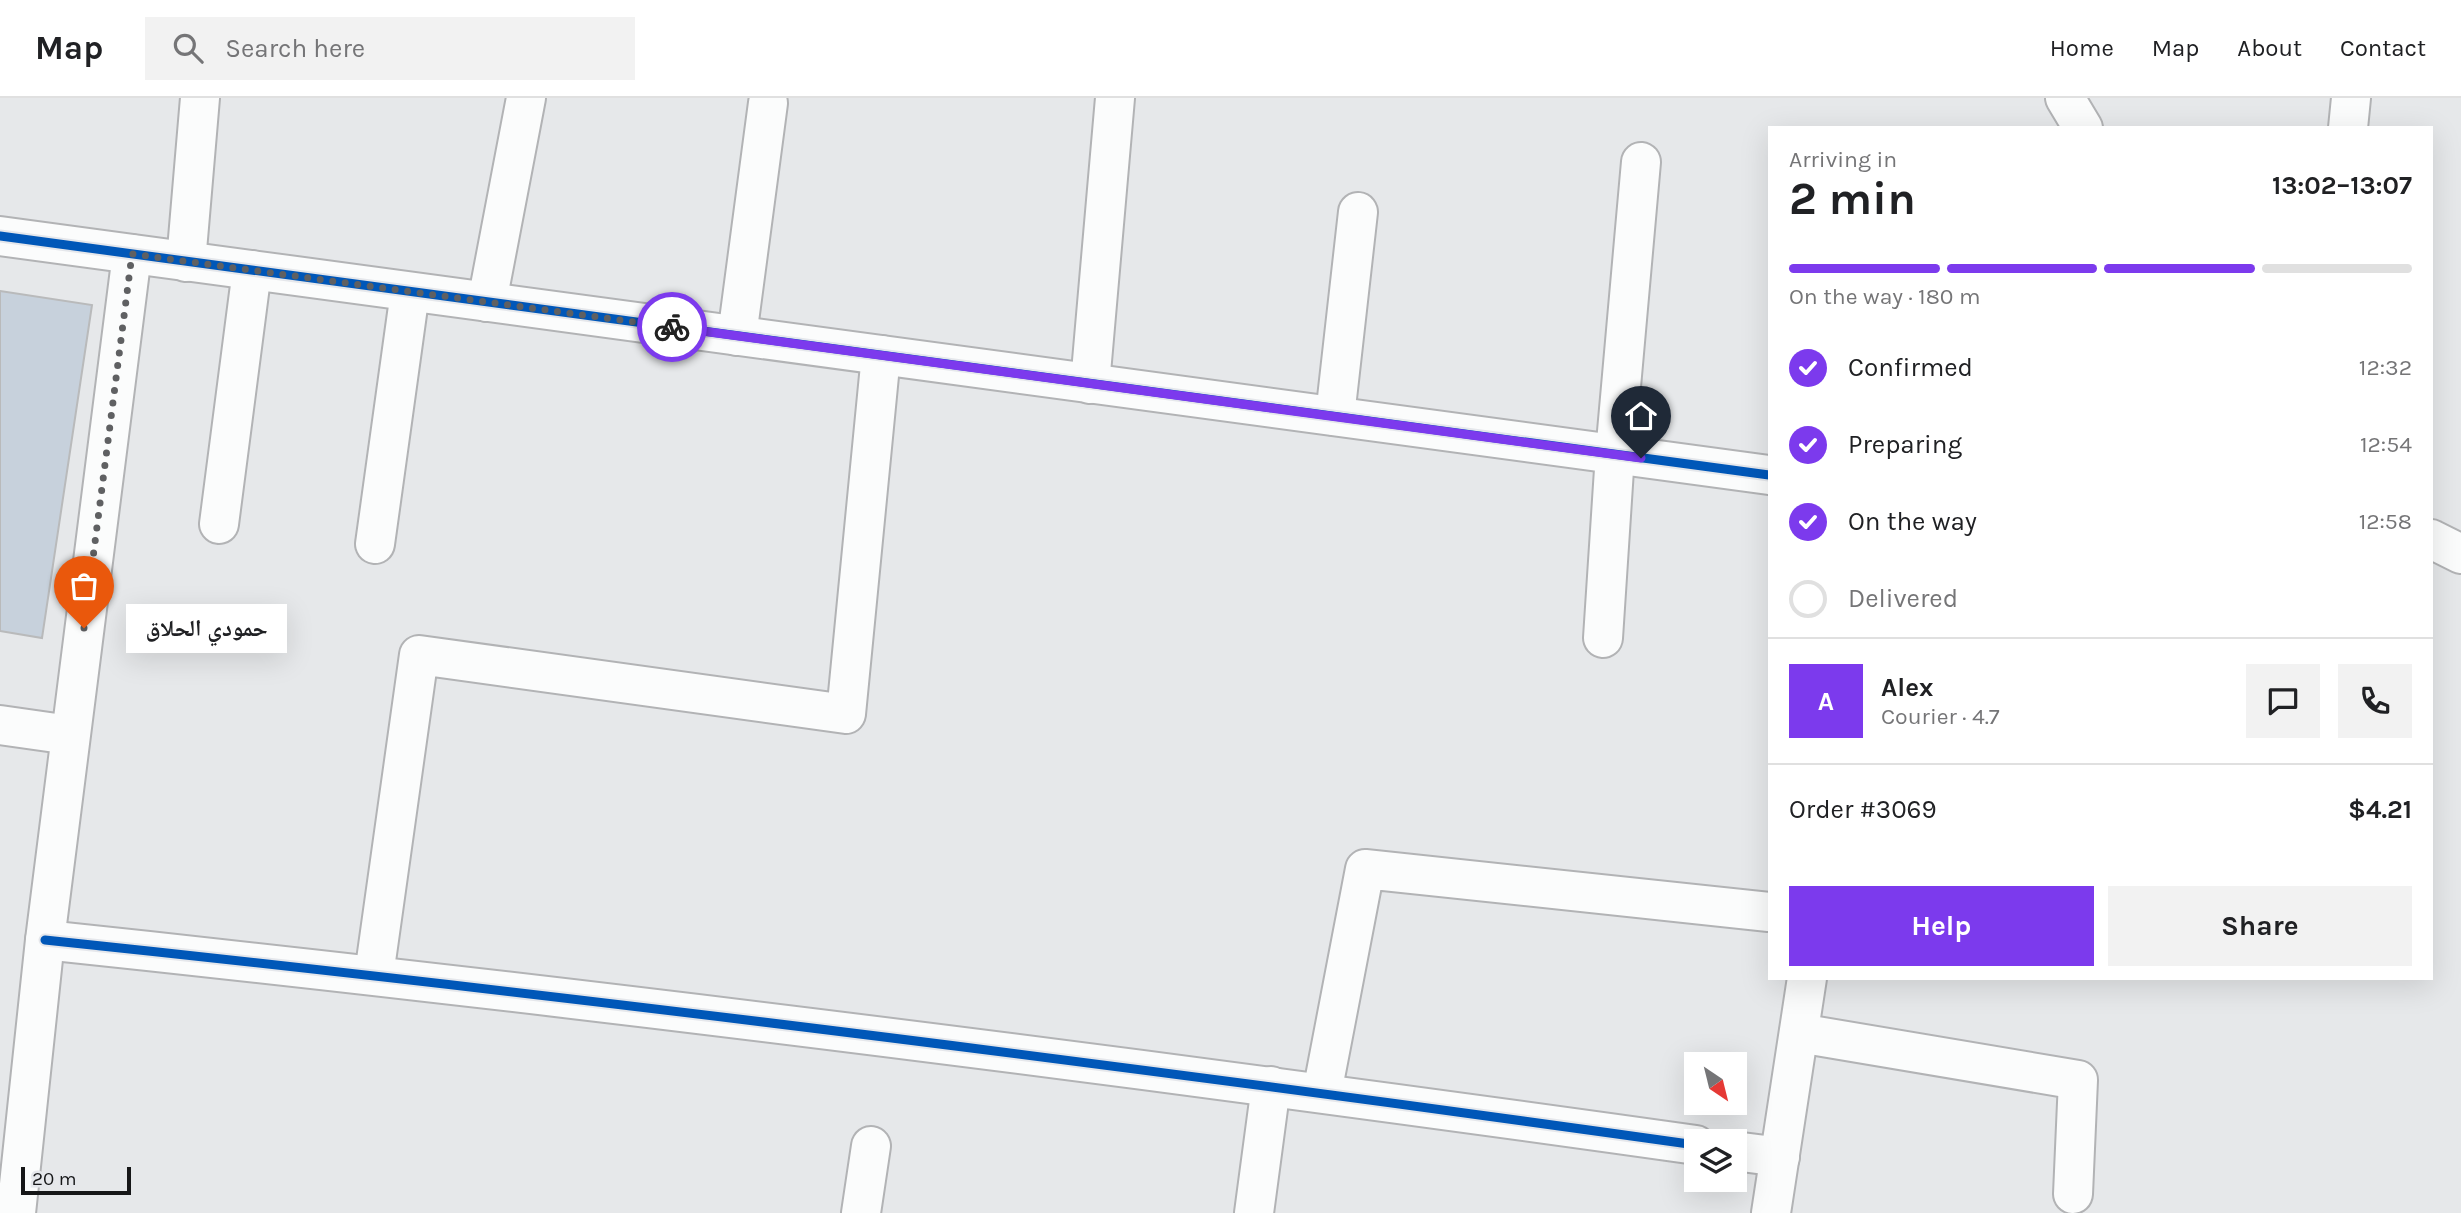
<!DOCTYPE html>
<html lang="en">
<head>
<meta charset="utf-8">
<style>
	body { margin:0; font-family:Karla,"Noto Naskh Arabic",sans-serif; background:#f2f2f2; color:#202124; height:100vh; display:flex; flex-direction:column; font-size:26px; white-space:nowrap }
	* { box-sizing:border-box; margin:0 }
	p { font-size:23px; color:#757577 }
	.icon { flex:none; width:38px; height:38px; fill:none; stroke:currentColor; stroke-width:2; stroke-linecap:round; stroke-linejoin:round }
	.map { position:relative; flex:1; overflow:hidden }
	.side { position:absolute; left:1768px; top:28px; width:665px; height:854px; display:flex; flex-direction:column; background:#fff; border-radius:0px; box-shadow:0 7px 28px #0002 }
	.side>* { flex:none }
	.needle { width:46px; rotate:145deg }
	.tools { position:absolute; left:1684px; top:954px; display:grid; gap:14px }
	.tools a { display:grid; place-items:center; width:63px; height:63px; border-radius:0px; background:#fff; box-shadow:0 7px 28px #0002; font-size:35px }
	.scale { position:absolute; left:21px; bottom:18px; width:110px; box-sizing:border-box; padding-left:7px; border:4px solid #161718; border-top:0; font-size:19px; line-height:24px; white-space:nowrap; color:#161718; -webkit-text-stroke:5px #e5e7eb; paint-order:stroke }
	.pin { position:absolute; display:grid; place-items:center; width:60px; height:60px; color:#fff; margin:-72px -30px; border-radius:50% 50% 50% 0; rotate:-45deg; box-shadow:0 0 7px #0007 }
	.pin .icon { rotate:45deg }
	.courier { position:absolute; display:grid; place-items:center; width:70px; height:70px; margin:-35px; border:5px solid #7c3aed; border-radius:50%; background:#fff; color:#222; box-shadow:0 2px 9px #0007 }
	.bubble { position:absolute; height:49px; border-radius:0px; background:#fff; box-shadow:0 7px 28px #0002; font-size:23px; font-weight:700; line-height:49px; text-align:center }
	.headline em { font-style:normal; font-weight:700 }
	.headline div { display:flex; flex-direction:column-reverse }
	.headline { display:flex; align-items:center; justify-content:space-between; height:119px; padding:0 21px }
	h1 { font-size:46px; font-weight:700; line-height:52px }
	.bar { display:grid; grid-template-columns:repeat(4,1fr); gap:10px 7px; align-content:center; height:84px; padding:0 21px }
	.bar i { height:9px; border-radius:5px; background:#e0e0e0 }
	.bar .current { background:#7c3aed }
	.bar p { grid-column:span 4 }
	.line { display:flex; align-items:center; gap:18px; padding:0 21px; border-top:2px solid #e0e0e0 }
	.line div { flex:1 }
	.round { display:grid; place-items:center; flex:none; width:74px; height:74px; border-radius:0px; background:#f2f2f2 }
	ol { padding:0 21px; list-style:none }
	li { display:flex; align-items:center; gap:21px; height:77px }
	li p { margin-inline-start:auto }
	li .icon { padding:7px; border-radius:50%; background:#7c3aed; color:#fff; stroke-width:4 }
	li:last-child { color:#757577 }
	li i { width:38px; height:38px; border:4px solid #e0e0e0; border-radius:50% }
	.primary-button { display:flex; gap:14px; margin-top:auto; padding:14px 21px }
	.primary-button a { flex:1; height:80px; border-radius:0px; background:#7c3aed; color:#fff; font-size:28px; font-weight:700; line-height:80px; text-align:center }
	.primary-button a+a { background:#f2f2f2; color:#202124 }
	header { display:flex; align-items:center; gap:42px; box-sizing:border-box; height:98px; padding:0 35px; background:#fff; border-bottom:2px solid #e0e0e0 }
	header strong { font-size:33px }
	nav { display:flex; gap:38px; margin-inline-start:auto; font-size:24px }
	.search { width:490px; height:63px; background:#f2f2f2; display:flex; align-items:center; gap:18px; box-sizing:border-box; padding:0 24px; border-radius:0px; color:#757577; font-size:26px }
	.map>svg:first-child { display:block }
	.building { fill:#c7d1dc; stroke:#b9babb; stroke-width:2 }
	.lines { fill:none; stroke-linecap:round; stroke-linejoin:round }
	.minor-casing { stroke:#b2b3b5; stroke-width:42 }
	.minor { stroke:#fbfcfc; stroke-width:38 }
	.cycleway-casing { stroke:#e5e7eb; stroke-width:13 }
	.cycleway { stroke:#0057b8; stroke-width:9 }
	.done { stroke:#5f6062; stroke-width:7; stroke-dasharray:0 12.6 }
	.route { stroke:#7c3aed; stroke-width:9 }
</style>
</head>
<body>
<header>
<strong>Map</strong>
<div class="search"><svg class="icon" aria-label="search" viewBox="0 0 24 24"><circle cx="10" cy="10" r="6"/><path d="M15 15l6 6"/></svg>Search here</div>
<nav><a>Home</a><a>Map</a><a>About</a><a>Contact</a></nav>
</header>
<div class="map">
<svg width="2461" height="1115" viewBox="0 0 2461 1115">
	<rect width="100%" height="100%" fill="#e6e8ea"/>
	<polygon class="building" points="0,193 92,207 42,540 0,533"/>
	<g class="lines">
		<g class="minor-casing">
			<g id="minor">
				<polyline points="2065,0 2083,30"/>
				<polyline points="2348,30 2351,0"/>
				<polyline points="0,138 1769,377"/>
				<polyline points="186,164 200,0"/>
				<polyline points="487,204 526,0"/>
				<polyline points="737,238 768,5"/>
				<polyline points="1090,286 1115,0"/>
				<polyline points="1335,318 1358,114"/>
				<polyline points="219,426 252,172"/>
				<polyline points="2431,441 2461,456"/>
				<polyline points="375,446 410,194"/>
				<polyline points="1603,540 1615,356 1641,64"/>
				<polyline points="0,627 70,637"/>
				<path d="M45,842C597,900 1147,970 1696,1047"/>
				<polyline points="374,877 419,557 846,616 881,257"/>
				<polyline points="1799,935 2078,982 2073,1096"/>
				<polyline points="1322,995 1365,771 1769,814"/>
				<polyline points="1734,1053 1780,1059"/>
				<polyline points="16,1115 45,842 132,156"/>
				<polyline points="861,1115 871,1048"/>
				<polyline points="1254,1115 1271,988"/>
				<polyline points="1771,1115 1807,880"/>
			</g>
		</g>
		<use href="#minor" class="minor"/>
		<g class="cycleway-casing">
			<g id="cycleway">
				<polyline points="0,138 1769,377"/>
				<path d="M45,842C597,900 1147,970 1696,1047"/>
			</g>
		</g>
		<use href="#cycleway" class="cycleway"/>
	</g>
	<g class="lines">
		<polyline class="done" points="84,530 132,156 672,229"/>
		<polyline class="route" points="672,229 1641,360"/>
	</g>
</svg>
<div class="tools">
<a><svg class="needle" viewBox="-14 -14 28 28"><path d="M0-13l5 13h-10z" fill="#e53935"/><path d="M0 13l5-13h-10z" fill="#757577"/></svg></a>
<a><svg class="icon" aria-label="layers" viewBox="0 0 24 24"><path d="M12 4l9 5-9 5-9-5zM3 14l9 5 9-5"/></svg></a>
</div>
<div class="scale">20 m</div>
<div class="pin" style="left:84px;top:530px;background:#ea580c"><svg class="icon" aria-label="bag" viewBox="0 0 24 24"><path d="M5 8h14l-1 12H6zM9 8a3 3 0 0 1 6 0"/></svg></div>
<div class="pin" style="left:1641px;top:360px;background:#1f2937"><svg class="icon" aria-label="home" viewBox="0 0 24 24"><path d="M3 11l9-7 9 7M6 9v11h12V9"/></svg></div>
<div class="courier" style="left:672px;top:229px"><svg class="icon" aria-label="bike" viewBox="0 0 24 24"><circle cx="6" cy="16" r="4"/><circle cx="18" cy="16" r="4"/><path d="M6 16l4-8h5l3 8M10 8l3 8H6M13 5h3"/></svg></div>
<div class="bubble" style="left:126px;top:506px;width:161px">حمودي الحلاق</div>
<section class="side">
<div class="headline"><div><h1>2 min</h1><p>Arriving in</p></div><em>13:02–13:07</em></div>
<div class="bar"><i class="current"></i><i class="current"></i><i class="current"></i><i></i><p>On the way · 180 m</p></div>
<ol>
<li><svg class="icon" aria-label="check" viewBox="0 0 24 24"><path d="M5 12l5 5 9-10"/></svg>Confirmed<p>12:32</p></li>
<li><svg class="icon" aria-label="check" viewBox="0 0 24 24"><path d="M5 12l5 5 9-10"/></svg>Preparing<p>12:54</p></li>
<li><svg class="icon" aria-label="check" viewBox="0 0 24 24"><path d="M5 12l5 5 9-10"/></svg>On the way<p>12:58</p></li>
<li><i></i>Delivered</li>
</ol>
<div class="line" style="height:126px"><b class="round" style="background:#7c3aed;color:#fff">A</b><div><b>Alex</b><p>Courier · 4.7</p></div><a class="round"><svg class="icon" aria-label="chat" viewBox="0 0 24 24"><path d="M4 5h16v11H9l-5 4z"/></svg></a><a class="round"><svg class="icon" aria-label="phone" viewBox="0 0 24 24"><path d="M5 4h4l2 5-3 2q2 4 5 5l2-3 5 2v4C11 20 4 13 5 4z"/></svg></a></div>
<div class="line" style="height:91px"><div>Order #3069</div><b>$4.21</b></div>
<div class="primary-button"><a>Help</a><a>Share</a></div>
</section>
</div>
</body>
</html>
